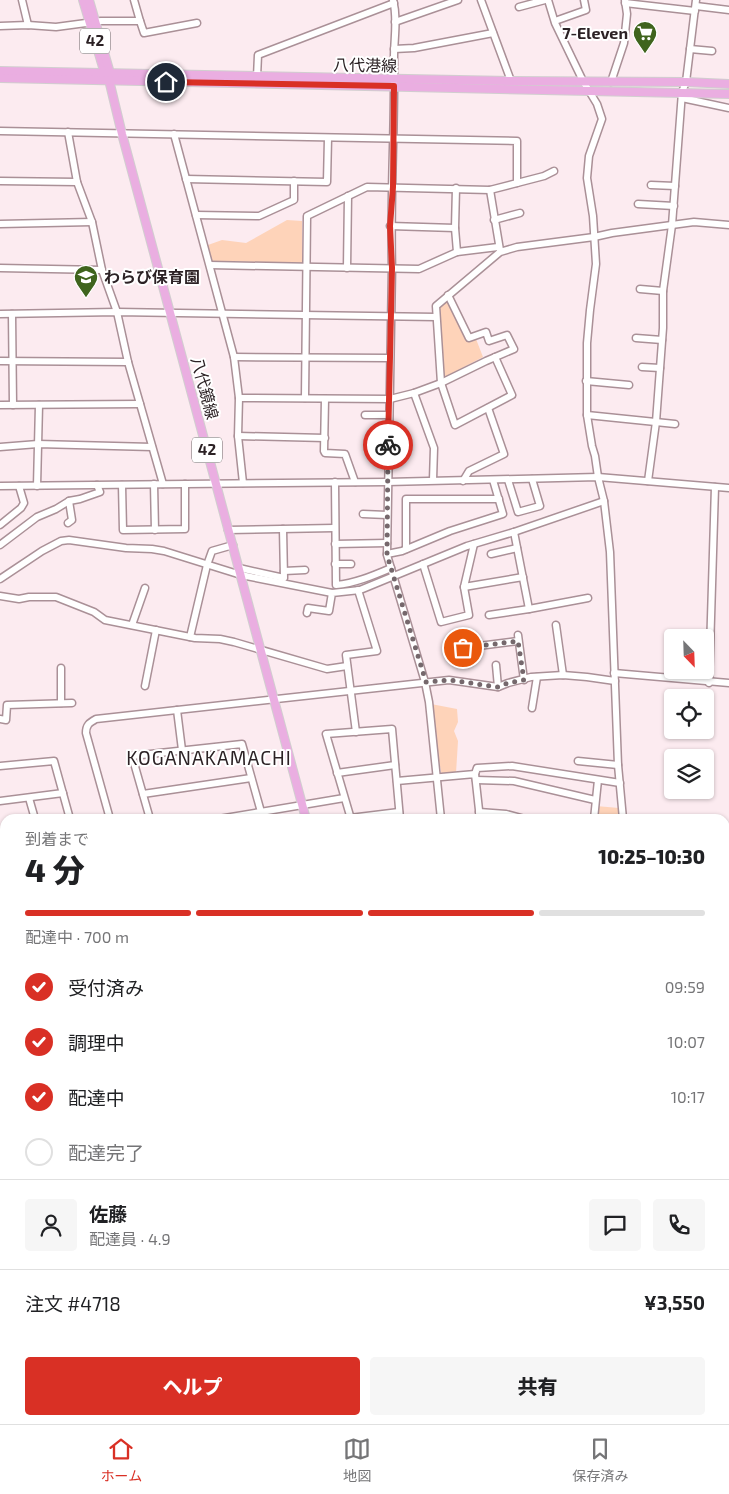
<!DOCTYPE html>
<html lang="ja">
<head>
<meta charset="utf-8">
<style>
	body { margin:0; font-family:"Exo 2","Noto Sans JP",sans-serif; background:#f6f6f6; color:#202124; height:100vh; display:flex; flex-direction:column; font-size:19px; white-space:nowrap }
	* { box-sizing:border-box; margin:0 }
	p { font-size:16px; color:#757577 }
	.icon { flex:none; width:28px; height:28px; fill:none; stroke:currentColor; stroke-width:2; stroke-linecap:round; stroke-linejoin:round }
	.map { position:relative; flex:1; overflow:hidden }
	.drawer { position:absolute; left:0px; top:814px; width:730px; height:611px; display:flex; flex-direction:column; background:#fff; border-radius:15px 15px 0 0; box-shadow:0 1px 4px #0004 }
	.drawer>* { flex:none }
	.needle { width:32px; rotate:157deg }
	.controls { position:absolute; left:664px; top:629px; display:grid; gap:10px }
	.controls a { display:grid; place-items:center; width:50px; height:50px; border-radius:5px; background:#fff; box-shadow:0 1px 4px #0004; font-size:25px }
	.pin { position:absolute; display:grid; place-items:center; width:42px; height:42px; color:#fff; margin:-21px; border:2px solid #fff; border-radius:50%; box-shadow:0 1px 5px #0007 }
	.courier { position:absolute; display:grid; place-items:center; width:50px; height:50px; margin:-25px; border:4px solid #d93025; border-radius:50%; background:#fff; color:#222; box-shadow:0 1px 6px #0007 }
	.overview em { font-style:normal; font-weight:800 }
	.overview div { display:flex; flex-direction:column-reverse }
	.overview { display:flex; align-items:center; justify-content:space-between; height:85px; padding:0 25px }
	h1 { font-size:32px; font-weight:800; line-height:38px }
	.bar { display:grid; grid-template-columns:repeat(4,1fr); gap:8px 5px; align-content:center; height:60px; padding:0 25px }
	.bar i { height:6px; border-radius:4px; background:#e0e0e0 }
	.bar .selected { background:#d93025 }
	.bar p { grid-column:span 4 }
	.line { display:flex; align-items:center; gap:12px; padding:0 25px; border-top:1px solid #e0e0e0 }
	.line div { flex:1 }
	.round { display:grid; place-items:center; flex:none; width:52px; height:52px; border-radius:5px; background:#f6f6f6 }
	ol { padding:0 25px; list-style:none }
	li { display:flex; align-items:center; gap:15px; height:55px }
	li p { margin-inline-start:auto }
	li .icon { padding:5px; border-radius:50%; background:#d93025; color:#fff; stroke-width:4 }
	li:last-child { color:#757577 }
	li i { width:28px; height:28px; border:2px solid #e0e0e0; border-radius:50% }
	.button { display:flex; gap:10px; margin-top:auto; padding:10px 25px }
	.button a { flex:1; height:58px; border-radius:5px; background:#d93025; color:#fff; font-size:20px; font-weight:800; line-height:58px; text-align:center }
	.button a+a { background:#f6f6f6; color:#202124 }
	.dock { display:flex; justify-content:space-around; align-items:center; height:70px; border-top:1px solid #e0e0e0; background:#fff; font-size:14px; color:#757577 }
	.dock a { display:grid; justify-items:center; gap:2px }
	.dock .selected { color:#d93025 }
	.map>svg:first-child { display:block }
	.green { fill:#fed3b9 }
	.lines { fill:none; stroke-linecap:round; stroke-linejoin:round }
	.minor-casing { stroke:#aa9097; stroke-width:9 }
	.major-casing { stroke:#d1cecf; stroke-width:10 }
	.minor { stroke:#fff; stroke-width:6 }
	.major { stroke:#eaaee1; stroke-width:8 }
	.done { stroke:#75686c; stroke-width:5; stroke-dasharray:0 9 }
	.route { stroke:#d93025; stroke-width:6 }
	.labels { text-anchor:middle; stroke-width:4; stroke-linejoin:round; paint-order:stroke }
	.shield { fill:#fff; stroke:#6b6466; stroke-width:1 }
	.shield-label { font-size:15px; font-weight:bold; fill:#2c2225 }
	.poi-label { font-size:16px; font-weight:bold; fill:#2c2225; stroke:#fff; text-anchor:end }
	.street-label { font-size:16px; fill:#2c2225; stroke:#fff }
	.quarter-label { font-size:19px; letter-spacing:1px; fill:#2c2225; stroke:#fff }
</style>
</head>
<body>
<div class="map">
<svg width="729" height="1424" viewBox="0 0 729 1424">
	<rect width="100%" height="100%" fill="#fcebf0"/>
	<g class="green">
		<polygon points="287,220 302,221 302,263 212,261 208,245 222,240 246,243"/>
		<polygon points="448,298 470,341 476,339 483,357 443,378 439,307"/>
		<polygon points="431,704 457,709 458,722 454,731 458,741 456,773 442,776 437,751 434,748"/>
		<polygon points="596,806 619,808 620,819 595,819"/>
		<polygon points="0,1059 5,1059 5,1182 0,1183"/>
		<polygon points="5,1197 5,1254 0,1250 0,1199"/>
	</g>
	<g class="lines">
		<g class="minor-casing">
			<g id="minor">
				<polyline points="22,0 28,25"/>
				<path d="M393,0C398,18 394,39 394,57C395,128 390,198 392,268L387,555L425,682L429,702L441,819"/>
				<polyline points="481,0 511,81"/>
				<polyline points="548,0 555,23 583,81 597,104 602,119 589,156 587,178 593,216 596,264 590,310 587,343 587,415 592,446 595,456 598,477 604,501 610,552 618,765 623,819"/>
				<polyline points="625,3 695,11"/>
				<polyline points="696,6 729,10"/>
				<polyline points="519,7 545,0"/>
				<polyline points="140,21 144,33 197,23"/>
				<polyline points="555,21 586,10 584,0"/>
				<polyline points="395,22 458,0"/>
				<polyline points="0,26 28,25 56,27 101,21 140,21 134,0"/>
				<polyline points="394,49 414,48 493,33"/>
				<polyline points="690,49 712,51"/>
				<polyline points="257,77 258,55 394,3"/>
				<polyline points="611,82 624,43 627,14 625,0"/>
				<polyline points="682,98 729,108"/>
				<polyline points="0,131 517,141 517,183 490,190 367,187 307,216 305,398"/>
				<polyline points="68,132 77,182 92,222 102,270 117,312 128,362 163,484"/>
				<polyline points="174,134 234,357 239,398 238,436 243,483"/>
				<polyline points="186,179 327,182 328,138"/>
				<polyline points="0,181 77,182"/>
				<polyline points="517,183 544,176 554,171"/>
				<polyline points="651,185 675,186"/>
				<polyline points="456,188 455,228 457,252"/>
				<polyline points="490,190 500,250"/>
				<polyline points="638,204 674,206"/>
				<polyline points="196,215 259,216 294,200 294,181"/>
				<polyline points="494,220 520,213"/>
				<polyline points="0,224 92,222"/>
				<polyline points="390,226 455,228"/>
				<polyline points="210,265 419,269 457,252 498,247"/>
				<polyline points="0,268 102,270"/>
				<polyline points="347,268 348,196"/>
				<polyline points="640,289 663,291"/>
				<polyline points="0,314 117,312 436,317"/>
				<polyline points="12,314 13,405"/>
				<polyline points="636,338 662,340"/>
				<polyline points="234,357 389,358"/>
				<polyline points="495,357 512,395 455,425 441,383 436,306 500,252 517,247 594,237 612,233 694,222 729,225"/>
				<polyline points="0,361 128,362"/>
				<polyline points="642,367 660,368"/>
				<polyline points="586,381 629,385"/>
				<polyline points="414,393 434,448 433,480"/>
				<polyline points="239,398 390,399 414,393 441,383 486,361 514,349 507,335 489,341 486,332 469,338 448,295"/>
				<polyline points="325,399 324,451 325,453 345,454 355,482"/>
				<polyline points="0,405 140,404"/>
				<polyline points="365,415 389,415"/>
				<polyline points="587,415 675,424"/>
				<polyline points="238,436 325,438"/>
				<polyline points="0,447 38,444 152,447"/>
				<polyline points="508,480 518,512 540,506 532,479"/>
				<polyline points="463,481 469,471 504,454 488,408"/>
				<polyline points="648,481 656,422 663,328 663,291 672,225 682,92 686,82 696,0"/>
				<path d="M335,482L336,585C356,583 372,576 391,568"/>
				<polyline points="154,484 155,530"/>
				<polyline points="122,485 123,530 185,529 185,484"/>
				<polyline points="0,486 387,482 598,477 729,488"/>
				<polyline points="37,486 39,405"/>
				<polyline points="363,514 387,515"/>
				<polyline points="68,523 72,520 69,501"/>
				<polyline points="0,525 21,508 24,503 19,486"/>
				<polyline points="228,530 334,528"/>
				<polyline points="514,532 529,609 588,598"/>
				<polyline points="335,544 387,543"/>
				<polyline points="474,544 464,587 523,577"/>
				<polyline points="0,545 37,517 56,509 69,501 80,499 100,492 97,485"/>
				<polyline points="406,549 406,499 499,499"/>
				<polyline points="387,554 402,551 450,531 503,514 493,480"/>
				<polyline points="491,554 517,548"/>
				<polyline points="335,564 351,564"/>
				<polyline points="423,564 441,622 469,615 464,587"/>
				<polyline points="239,568 284,578 283,529"/>
				<polyline points="284,571 305,570"/>
				<polyline points="0,579 42,551 61,541 69,540 126,548 152,549 164,551 241,575 332,593"/>
				<polyline points="0,596 19,599 29,597 56,597 94,612 105,620 195,638 220,639 234,642 327,669 347,666"/>
				<polyline points="307,613 308,608 329,611 332,593 360,590 467,546 514,532 604,501"/>
				<polyline points="489,615 529,609"/>
				<polyline points="132,625 145,588"/>
				<polyline points="556,625 563,675"/>
				<polyline points="518,635 524,680"/>
				<polyline points="190,637 207,565 212,551 233,545"/>
				<polyline points="463,648 518,641"/>
				<polyline points="496,665 498,687"/>
				<polyline points="61,668 61,703"/>
				<polyline points="614,673 729,683"/>
				<polyline points="709,683 715,487"/>
				<polyline points="145,686 156,630"/>
				<polyline points="532,708 537,677"/>
				<polyline points="177,710 182,750"/>
				<polyline points="0,719 6,720 7,705 72,703"/>
				<polyline points="356,732 346,655 377,651 358,590"/>
				<polyline points="578,761 618,765"/>
				<polyline points="0,766 54,761 70,819"/>
				<polyline points="337,773 395,765"/>
				<polyline points="475,774 477,768 512,766 620,783"/>
				<polyline points="476,780 514,781 595,800"/>
				<polyline points="397,781 475,774 480,819"/>
				<polyline points="143,794 251,778"/>
				<polyline points="29,798 35,819"/>
				<polyline points="0,801 63,793"/>
				<polyline points="479,812 506,814 525,819"/>
				<polyline points="350,818 399,812"/>
				<path d="M110,819L86,733C86,725 89,723 96,719L449,680L498,687L508,683L531,677L563,675L587,677L615,681"/>
				<polyline points="150,819 132,756 242,744 263,819"/>
				<polyline points="219,819 344,798"/>
				<polyline points="351,819 326,734 392,729 400,819"/>
				<polyline points="594,819 598,780"/>
				<polyline points="725,874 729,874"/>
				<polyline points="0,888 1,886"/>
				<polyline points="0,914 5,906"/>
				<polyline points="0,933 3,928"/>
				<polyline points="0,947 5,946"/>
				<polyline points="0,955 5,954"/>
				<polyline points="725,1073 729,1073"/>
				<polyline points="725,1244 729,1244"/>
				<polyline points="0,1261 5,1261"/>
				<polyline points="725,1279 729,1278"/>
				<polyline points="725,1321 729,1320"/>
				<polyline points="0,1327 5,1331"/>
				<polyline points="0,1339 5,1338"/>
				<polyline points="725,1375 729,1375"/>
				<polyline points="108,1420 113,1424"/>
				<polyline points="182,1420 183,1424"/>
				<polyline points="351,1420 352,1424"/>
				<polyline points="403,1420 404,1424"/>
				<polyline points="672,1420 673,1424"/>
			</g>
		</g>
		<g class="major-casing">
			<g id="major">
				<polyline points="83,0 105,74"/>
				<polyline points="89,0 110,73 109,80 122,134 306,819"/>
				<polyline points="0,71 511,81 686,82 729,84"/>
				<polyline points="0,78 729,94"/>
				<polyline points="452,1420 453,1424"/>
				<polyline points="527,1420 533,1424"/>
			</g>
		</g>
		<use href="#minor" class="minor"/>
		<use href="#major" class="major"/>
	</g>
	<g class="lines">
		<polyline class="done" points="388,445 387,555 426,682 449,680 498,687 508,683 524,680 518,641 463,648"/>
		<polyline class="route" points="166,82 394,86 393,187 390,226 392,268 388,445"/>
	</g>
	<defs>
		<g id="supermarket-pin" transform="scale(1.25)"><path d="M0 17L-7.5 6A9.5 9.5 0 1 1 7.5 6Z" fill="#3f641d" stroke="#fff"/><path d="M-6-5.5h2.5l.6 2H6L4.5 2H-2.5L-4.4-4H-6ZM-1.5 3.2a1.3 1.3 0 1 0 .1 0ZM3 3.2a1.3 1.3 0 1 0 .1 0Z" fill="#fff"/></g>
		<g id="school-pin" transform="scale(1.25)"><path d="M0 17L-7.5 6A9.5 9.5 0 1 1 7.5 6Z" fill="#3f641d" stroke="#fff"/><path d="M0-5L7-2L0 1L-7-2ZM-4 1L0 2.5L4 1V4Q0 6-4 4Z" fill="#fff"/></g>
	</defs>
	<g fill-rule="evenodd">
		<use href="#supermarket-pin" x="645" y="33"/>
		<use href="#school-pin" x="86" y="277"/>
	</g>
	<g class="labels">
		<g class="shield">
			<rect x="80" y="28.5" width="30" height="25" rx="4"/>
			<rect x="192" y="437.5" width="30" height="25" rx="4"/>
		</g>
		<g class="shield-label">
			<text x="95" y="46">42</text>
			<text x="207" y="455">42</text>
		</g>
		<g class="poi-label">
			<text x="628" y="39">7-Eleven</text>
			<text x="104" y="283" text-anchor="start">わらび保育園</text>
		</g>
		<g class="street-label">
			<text transform="translate(365 65) rotate(1)" y="6">八代港線</text>
			<text transform="translate(205 388) rotate(75)" y="6">八代鏡線</text>
		</g>
		<g class="quarter-label">
			<text x="209" y="765">KOGANAKAMACHI</text>
		</g>
	</g>
</svg>
<div class="controls">
<a><svg class="needle" viewBox="-14 -14 28 28"><path d="M0-13l5 13h-10z" fill="#e53935"/><path d="M0 13l5-13h-10z" fill="#757577"/></svg></a>
<a><svg class="icon" aria-label="locate" viewBox="0 0 24 24"><circle cx="12" cy="12" r="6"/><path d="M12 2v4M12 18v4M2 12h4M18 12h4"/></svg></a>
<a><svg class="icon" aria-label="layers" viewBox="0 0 24 24"><path d="M12 4l9 5-9 5-9-5zM3 14l9 5 9-5"/></svg></a>
</div>
<div class="pin" style="left:463px;top:648px;background:#ea580c"><svg class="icon" aria-label="bag" viewBox="0 0 24 24"><path d="M5 8h14l-1 12H6zM9 8a3 3 0 0 1 6 0"/></svg></div>
<div class="pin" style="left:166px;top:82px;background:#1f2937"><svg class="icon" aria-label="home" viewBox="0 0 24 24"><path d="M3 11l9-7 9 7M6 9v11h12V9"/></svg></div>
<div class="courier" style="left:388px;top:445px"><svg class="icon" aria-label="bike" viewBox="0 0 24 24"><circle cx="6" cy="16" r="4"/><circle cx="18" cy="16" r="4"/><path d="M6 16l4-8h5l3 8M10 8l3 8H6M13 5h3"/></svg></div>
<section class="drawer">
<div class="overview"><div><h1>4 分</h1><p>到着まで</p></div><em>10:25–10:30</em></div>
<div class="bar"><i class="selected"></i><i class="selected"></i><i class="selected"></i><i></i><p>配達中 · 700 m</p></div>
<ol>
<li><svg class="icon" aria-label="check" viewBox="0 0 24 24"><path d="M5 12l5 5 9-10"/></svg>受付済み<p>09:59</p></li>
<li><svg class="icon" aria-label="check" viewBox="0 0 24 24"><path d="M5 12l5 5 9-10"/></svg>調理中<p>10:07</p></li>
<li><svg class="icon" aria-label="check" viewBox="0 0 24 24"><path d="M5 12l5 5 9-10"/></svg>配達中<p>10:17</p></li>
<li><i></i>配達完了</li>
</ol>
<div class="line" style="height:90px"><a class="round"><svg class="icon" aria-label="person" viewBox="0 0 24 24"><circle cx="12" cy="8" r="4"/><path d="M4 21q1-7 8-7t8 7"/></svg></a><div><b>佐藤</b><p>配達員 · 4.9</p></div><a class="round"><svg class="icon" aria-label="chat" viewBox="0 0 24 24"><path d="M4 5h16v11H9l-5 4z"/></svg></a><a class="round"><svg class="icon" aria-label="phone" viewBox="0 0 24 24"><path d="M5 4h4l2 5-3 2q2 4 5 5l2-3 5 2v4C11 20 4 13 5 4z"/></svg></a></div>
<div class="line" style="height:65px"><div>注文 #4718</div><b>¥3,550</b></div>
<div class="button"><a>ヘルプ</a><a>共有</a></div>
</section>
</div>
<nav class="dock">
<a class="selected"><svg class="icon" aria-label="home" viewBox="0 0 24 24"><path d="M3 11l9-7 9 7M6 9v11h12V9"/></svg>ホーム</a>
<a><svg class="icon" aria-label="map" viewBox="0 0 24 24"><path d="M3 6l6-2 6 2 6-2v14l-6 2-6-2-6 2zM9 4v14M15 6v14"/></svg>地図</a>
<a><svg class="icon" aria-label="saved" viewBox="0 0 24 24"><path d="M7 4h10v16l-5-4-5 4z"/></svg>保存済み</a>
</nav>
</body>
</html>
